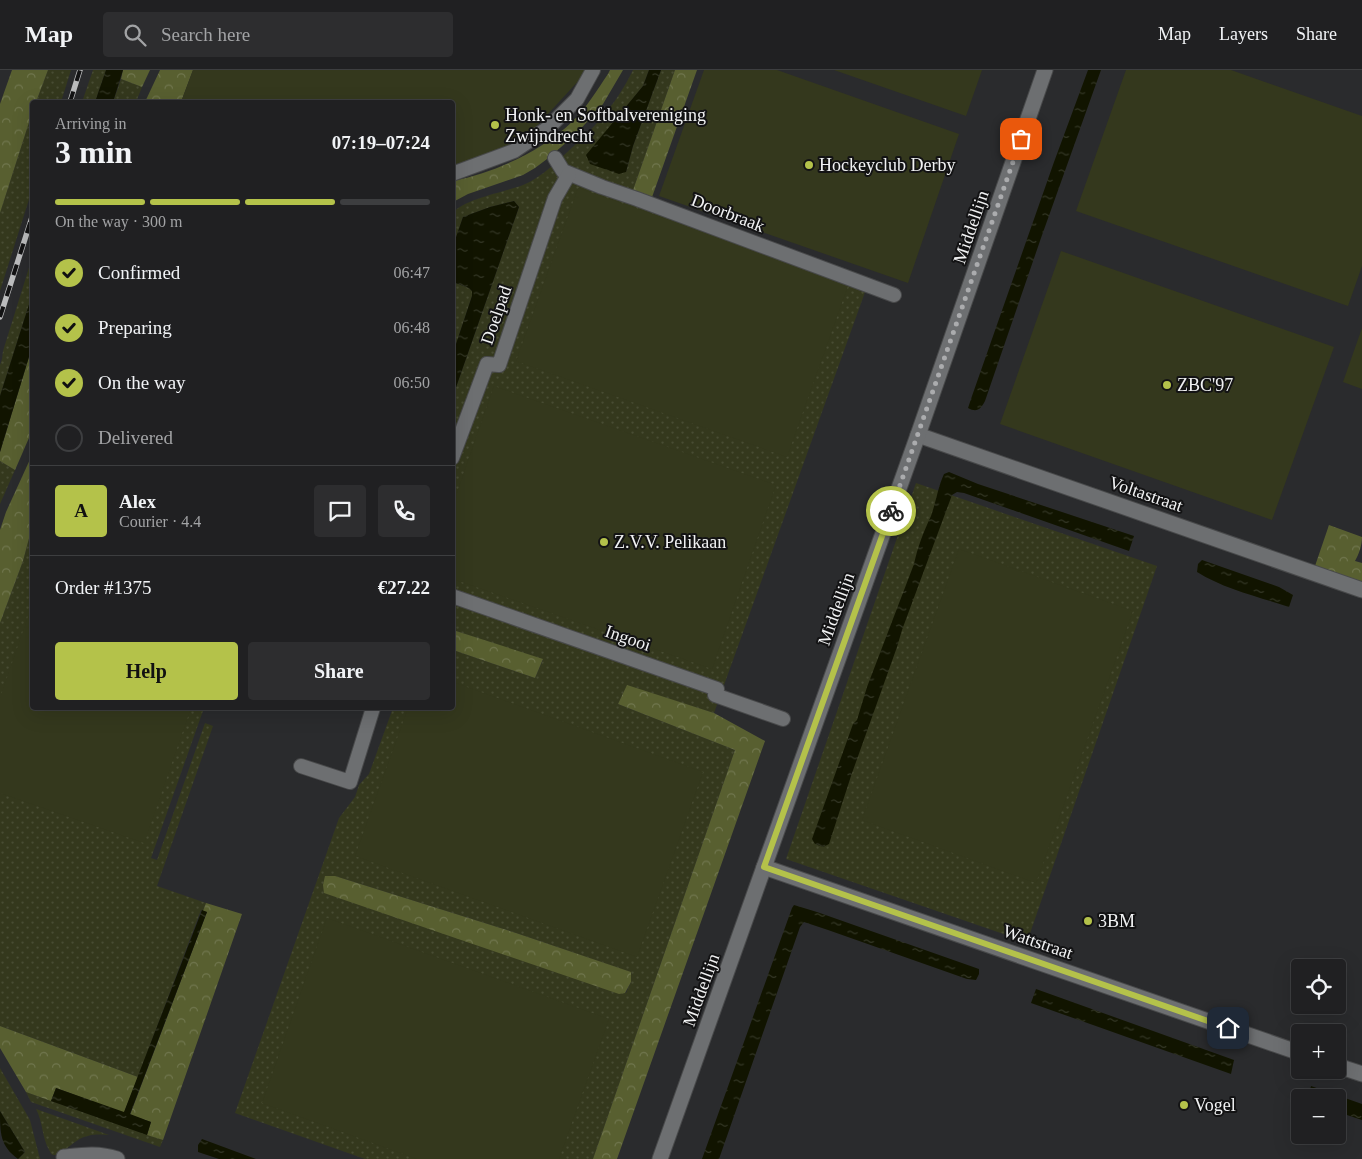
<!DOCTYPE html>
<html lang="en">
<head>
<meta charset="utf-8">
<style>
	body { margin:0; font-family:"Times New Roman",serif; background:#2d2d2f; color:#f1f3f6; height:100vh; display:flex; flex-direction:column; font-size:19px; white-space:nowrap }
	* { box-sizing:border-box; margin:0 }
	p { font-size:16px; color:#a2a3a5 }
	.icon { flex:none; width:28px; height:28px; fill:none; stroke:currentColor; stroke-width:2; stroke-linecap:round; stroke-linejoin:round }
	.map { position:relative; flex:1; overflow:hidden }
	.sheet { position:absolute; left:30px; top:30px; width:425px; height:610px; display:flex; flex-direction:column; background:#202022; border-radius:5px; box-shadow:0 5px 20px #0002,0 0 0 1px #3d3e40 }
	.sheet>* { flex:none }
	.tools { position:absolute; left:1291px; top:889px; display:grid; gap:10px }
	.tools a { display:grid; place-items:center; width:55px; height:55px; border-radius:5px; background:#202022; box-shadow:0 5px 20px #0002,0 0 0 1px #3d3e40; font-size:25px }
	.pin { position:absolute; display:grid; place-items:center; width:42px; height:42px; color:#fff; margin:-21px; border-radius:10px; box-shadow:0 2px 8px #0006 }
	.courier { position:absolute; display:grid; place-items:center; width:50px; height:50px; margin:-25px; border:4px solid #b4c24a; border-radius:50%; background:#fff; color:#222; box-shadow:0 1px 6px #0007 }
	.head em { font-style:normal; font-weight:700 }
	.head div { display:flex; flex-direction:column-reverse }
	.head { display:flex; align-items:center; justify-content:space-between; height:85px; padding:0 25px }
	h1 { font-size:32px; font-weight:700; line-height:38px }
	.bar { display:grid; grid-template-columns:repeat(4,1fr); gap:8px 5px; align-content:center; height:60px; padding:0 25px }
	.bar i { height:6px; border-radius:4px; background:#3d3e40 }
	.bar .selected { background:#b4c24a }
	.bar p { grid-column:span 4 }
	.line { display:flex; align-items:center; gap:12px; padding:0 25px; border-top:1px solid #3d3e40 }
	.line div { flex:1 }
	.round { display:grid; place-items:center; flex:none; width:52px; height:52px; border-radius:5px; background:#2d2d2f }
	ol { padding:0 25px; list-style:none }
	li { display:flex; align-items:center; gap:15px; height:55px }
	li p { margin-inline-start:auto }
	li .icon { padding:5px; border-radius:50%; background:#b4c24a; color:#111; stroke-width:4 }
	li:last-child { color:#a2a3a5 }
	li i { width:28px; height:28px; border:2px solid #3d3e40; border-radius:50% }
	.cta { display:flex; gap:10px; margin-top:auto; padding:10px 25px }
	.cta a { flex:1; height:58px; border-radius:5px; background:#b4c24a; color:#111; font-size:20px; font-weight:700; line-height:58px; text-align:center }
	.cta a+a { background:#2d2d2f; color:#f1f3f6 }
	header { display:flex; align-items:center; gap:30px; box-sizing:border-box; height:70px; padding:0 25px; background:#202022; border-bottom:1px solid #3d3e40 }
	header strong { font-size:24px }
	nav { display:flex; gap:28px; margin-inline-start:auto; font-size:18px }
	.search { width:350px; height:45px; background:#2d2d2f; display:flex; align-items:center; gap:12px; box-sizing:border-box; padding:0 18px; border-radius:5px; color:#a2a3a5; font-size:19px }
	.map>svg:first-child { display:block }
	.grass { fill:url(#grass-dots); fill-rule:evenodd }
	.forest { fill:url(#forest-crowns) }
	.pitch { fill:#34381d }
	.water { fill:url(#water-ripples) }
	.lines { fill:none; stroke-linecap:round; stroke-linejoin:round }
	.pedestrian-casing { stroke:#48494a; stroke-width:16 }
	.minor-casing { stroke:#48494a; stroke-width:17 }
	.pedestrian { stroke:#6d6f71; stroke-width:14 }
	.minor { stroke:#6d6f71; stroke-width:15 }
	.rail-casing { stroke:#bbbcbd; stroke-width:5.5 }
	.rail { stroke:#131314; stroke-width:4; stroke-dasharray:11; stroke-linecap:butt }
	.done { stroke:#abacae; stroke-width:5; stroke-dasharray:0 9 }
	.route { stroke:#b4c24a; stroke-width:6 }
	.poi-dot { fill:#b4c24a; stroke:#131314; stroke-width:2 }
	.labels { text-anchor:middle; stroke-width:4; stroke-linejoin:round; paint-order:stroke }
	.poi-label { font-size:18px; fill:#f1f2f3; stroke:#131314; text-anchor:start }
	.street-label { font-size:18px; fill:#f1f2f3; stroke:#131314 }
</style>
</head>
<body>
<header>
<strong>Map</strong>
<div class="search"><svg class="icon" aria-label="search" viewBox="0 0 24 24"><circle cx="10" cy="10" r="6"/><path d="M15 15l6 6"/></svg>Search here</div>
<nav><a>Map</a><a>Layers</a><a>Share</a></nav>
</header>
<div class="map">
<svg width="1362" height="1089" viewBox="0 0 1362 1089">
	<defs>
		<pattern id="grass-dots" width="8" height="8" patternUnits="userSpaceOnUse" patternTransform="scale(1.25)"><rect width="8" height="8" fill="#34381d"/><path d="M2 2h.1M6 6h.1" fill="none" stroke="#484c33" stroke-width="1.8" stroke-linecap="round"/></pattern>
		<pattern id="forest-crowns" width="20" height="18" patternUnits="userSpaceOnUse" patternTransform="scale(1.25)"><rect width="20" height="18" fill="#585f30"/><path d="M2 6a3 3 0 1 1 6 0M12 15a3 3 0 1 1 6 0" fill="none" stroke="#70764e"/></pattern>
		<pattern id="water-ripples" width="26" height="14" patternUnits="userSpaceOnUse" patternTransform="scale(1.25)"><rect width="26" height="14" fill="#111400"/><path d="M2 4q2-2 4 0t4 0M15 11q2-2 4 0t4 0" fill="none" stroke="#343726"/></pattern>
	</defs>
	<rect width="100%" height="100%" fill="#2a2b2d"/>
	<g class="grass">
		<polygon points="48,0 71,0 61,32 36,32"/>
		<polygon points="93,0 106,0 95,32 82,32"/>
		<path d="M633,0H649L643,16L610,57L626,102L633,76L661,0H675L632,123L869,211L714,643L627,616L618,634L735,680L593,1089H365L235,1043L339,748L355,727L359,715L369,704L393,638H452L453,580L535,608L543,590L453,560V326L519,137L514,131L490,137L463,147L453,176V143C463,129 505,122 523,115C538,109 551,97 563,86C593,59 615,37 633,0ZM335,806L516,863L630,902L631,912L626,923Z"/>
		<polygon points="121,9 142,17 136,32 113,32"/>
		<polygon points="32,43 32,120 0,221 0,143"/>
		<polygon points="32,188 32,225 0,326 0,295 2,289 3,281"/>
		<polygon points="453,212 469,218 472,221 472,226 453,283"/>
		<polygon points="0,391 15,400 0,434"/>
		<polygon points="916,413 1157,496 1027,872 786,789"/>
		<polygon points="32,457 32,638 204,638 151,788 157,790 205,653 213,656 157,816 206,833 203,841 201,840 138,1007 0,956 0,553 23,491"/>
		<polygon points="0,998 30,1050 40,1089 18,1089 25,1082 0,1041"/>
		<polygon points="26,1022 163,1070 160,1077 31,1032"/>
		<path d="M36,1039L109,1065C98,1064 88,1064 78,1070C73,1073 60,1085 55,1085C51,1085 51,1083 49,1080C42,1068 43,1052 36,1039Z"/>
	</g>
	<g class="forest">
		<polygon points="12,0 48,0 36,32 32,32 32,43 0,143 0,34"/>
		<polygon points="123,0 150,0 142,17 121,9"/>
		<polygon points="160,0 193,0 181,32 145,32"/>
		<path d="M610,0H623L603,34L598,40L574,66L547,89L535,98L523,105L468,124L453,132V111C495,102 541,82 573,51C587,37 597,20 608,4Z"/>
		<polygon points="675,0 697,0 651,130 632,123"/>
		<polygon points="32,277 32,361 15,400 0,391 0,382"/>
		<polygon points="32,385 32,457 23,491 0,553 0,460 6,442"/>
		<path d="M1329,455L1362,467C1362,475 1359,484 1355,491L1362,493V512L1315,496Z"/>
		<polygon points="453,560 543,589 535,608 453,580"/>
		<polygon points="627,615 714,643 765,671 617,1089 593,1089 735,680 618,634"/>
		<polygon points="325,806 335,806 516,863 631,902 631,912 625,923 619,924 324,823 323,815"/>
		<polygon points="206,833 242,844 163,1070 147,1065 151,1052 130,1045 207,842 203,841"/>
		<polygon points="0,956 138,1007 124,1043 56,1018 51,1031 26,1022 0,978"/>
	</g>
	<g class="pitch">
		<polygon points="193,0 585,0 581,8 526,68 492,85 453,95 452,32 181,32"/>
		<polygon points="704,0 777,0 959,64 908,213 659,126"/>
		<polygon points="834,0 982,0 966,46"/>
		<polygon points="1126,0 1231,0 1362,46 1362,196 1348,236 1076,141"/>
		<polygon points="578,118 849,213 787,387 516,291"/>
		<polygon points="1061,181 1334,277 1272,450 1000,354"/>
		<polygon points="1362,258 1362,319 1343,312"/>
		<polygon points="494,316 776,415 712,599 453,509 453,434"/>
		<polygon points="959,479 1133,541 1036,813 862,750"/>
		<polygon points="32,535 32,638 191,638 144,773 0,723 0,628"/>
		<polygon points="453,612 703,702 637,887 355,786 408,638 452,638"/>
		<polygon points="327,848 609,949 559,1089 417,1089 262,1033"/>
	</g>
	<g class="water">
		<polygon points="106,0 123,0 113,32 95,32"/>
		<polygon points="649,0 661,0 633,76 626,102 619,104 590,94 586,85 643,16"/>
		<path d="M1088,0H1101L1041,168L985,331C981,339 977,343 968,338L972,326L1054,92Z"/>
		<polygon points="514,131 519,137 453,326 453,283 472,226 472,221 469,218 453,212 453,176 463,147 490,137"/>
		<polygon points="32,225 32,277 0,382 0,326"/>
		<path d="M949,402L978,414L1134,466L1129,481L964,423L957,422L952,425L902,560L897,577L851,706L829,774L823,777L815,774L812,769L853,654L857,650L867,617L914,494C918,476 923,463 931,446C936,432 938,417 944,404Z"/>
		<path d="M1202,490L1279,517L1293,525L1289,537C1259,527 1224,519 1197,502L1198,494Z"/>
		<polygon points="794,835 817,842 979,899 979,904 976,910 967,909 828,860 804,852 800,857 719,1089 702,1089 792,838"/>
		<polygon points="202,840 207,842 130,1044 151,1052 147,1065 51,1031 56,1018 124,1042"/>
		<polygon points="1036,919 1234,990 1231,1004 1031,933"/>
		<polygon points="1311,1016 1362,1034 1362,1050 1338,1042 1338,1028 1308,1027"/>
		<path d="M0,1041L25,1082L18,1089C0,1076 0,1063 0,1041Z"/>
		<polygon points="202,1069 256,1089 219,1089 198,1082 198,1075"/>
	</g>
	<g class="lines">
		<g class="pedestrian-casing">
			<g id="pedestrian">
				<polyline points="555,88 563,101 602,117 637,129 894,225"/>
				<polyline points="452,104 514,81 548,58 577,29 593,0"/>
				<polyline points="452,388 487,294 499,295 555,128 569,104"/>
				<polyline points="452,526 717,619 715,625 783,649"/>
				<polyline points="301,696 350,712 373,638"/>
			</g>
		</g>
		<g class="minor-casing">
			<g id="minor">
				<polyline points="918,365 1362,520"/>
				<polyline points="764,797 1300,983"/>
				<polyline points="1338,996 1362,1004"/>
				<path d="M64,1087C84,1085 98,1083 117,1089"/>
				<polyline points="660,1089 918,365 1045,0"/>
			</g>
		</g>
		<use href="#pedestrian" class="pedestrian"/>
		<use href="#minor" class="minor"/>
		<g class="rail-casing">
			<g id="rail">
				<polyline points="70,32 80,0"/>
				<polyline points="0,247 32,147"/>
			</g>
		</g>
		<use href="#rail" class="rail"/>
	</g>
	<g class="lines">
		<polyline class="done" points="891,441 1021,69"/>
		<polyline class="route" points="891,441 764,797 1228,958"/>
	</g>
	<g class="poi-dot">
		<circle cx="495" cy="55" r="5"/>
		<circle cx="809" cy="95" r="5"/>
		<circle cx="1167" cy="315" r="5"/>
		<circle cx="604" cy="472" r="5"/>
		<circle cx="1088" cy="851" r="5"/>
		<circle cx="1184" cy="1035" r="5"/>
	</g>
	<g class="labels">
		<g class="poi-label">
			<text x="505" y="51">Honk- en Softbalvereniging<tspan x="505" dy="21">Zwijndrecht</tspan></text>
			<text x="819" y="101">Hockeyclub Derby</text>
			<text x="1177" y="321">ZBC'97</text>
			<text x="614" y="478">Z.V.V. Pelikaan</text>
			<text x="1098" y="857">3BM</text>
			<text x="1194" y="1041">Vogel</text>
		</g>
		<g class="street-label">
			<text transform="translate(728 143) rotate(21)" y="6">Doorbraak</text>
			<text transform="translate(971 157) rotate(-71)" y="6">Middellijn</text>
			<text transform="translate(496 245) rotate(-71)" y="6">Doelpad</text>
			<text transform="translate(1146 424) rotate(19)" y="6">Voltastraat</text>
			<text transform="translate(836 539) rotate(-70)" y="6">Middellijn</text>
			<text transform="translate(628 568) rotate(19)" y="6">Ingooi</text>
			<text transform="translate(1038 872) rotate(19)" y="6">Wattstraat</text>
			<text transform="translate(701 920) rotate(-70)" y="6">Middellijn</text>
		</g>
	</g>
</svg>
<div class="tools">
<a><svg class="icon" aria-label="locate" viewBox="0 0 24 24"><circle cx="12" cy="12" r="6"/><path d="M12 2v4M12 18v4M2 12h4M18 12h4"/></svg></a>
<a>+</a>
<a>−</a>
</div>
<div class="pin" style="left:1021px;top:69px;background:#ea580c"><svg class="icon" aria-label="bag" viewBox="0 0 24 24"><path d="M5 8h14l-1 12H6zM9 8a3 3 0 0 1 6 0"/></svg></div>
<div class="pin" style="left:1228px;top:958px;background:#1f2937"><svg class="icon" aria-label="home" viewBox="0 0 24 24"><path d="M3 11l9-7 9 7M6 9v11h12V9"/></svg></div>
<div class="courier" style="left:891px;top:441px"><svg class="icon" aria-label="bike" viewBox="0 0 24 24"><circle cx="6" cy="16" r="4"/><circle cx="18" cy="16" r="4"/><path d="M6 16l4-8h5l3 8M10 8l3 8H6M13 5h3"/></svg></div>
<section class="sheet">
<div class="head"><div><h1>3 min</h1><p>Arriving in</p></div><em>07:19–07:24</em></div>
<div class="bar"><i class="selected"></i><i class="selected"></i><i class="selected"></i><i></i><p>On the way · 300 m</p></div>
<ol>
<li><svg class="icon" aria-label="check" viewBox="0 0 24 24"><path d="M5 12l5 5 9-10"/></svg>Confirmed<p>06:47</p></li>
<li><svg class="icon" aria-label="check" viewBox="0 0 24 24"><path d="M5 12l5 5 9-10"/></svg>Preparing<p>06:48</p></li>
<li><svg class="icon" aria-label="check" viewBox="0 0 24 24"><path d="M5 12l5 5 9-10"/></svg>On the way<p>06:50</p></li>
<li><i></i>Delivered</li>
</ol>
<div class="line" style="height:90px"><b class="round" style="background:#b4c24a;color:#111">A</b><div><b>Alex</b><p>Courier · 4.4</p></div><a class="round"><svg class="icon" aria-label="chat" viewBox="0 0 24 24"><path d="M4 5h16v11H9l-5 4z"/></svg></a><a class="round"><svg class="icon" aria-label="phone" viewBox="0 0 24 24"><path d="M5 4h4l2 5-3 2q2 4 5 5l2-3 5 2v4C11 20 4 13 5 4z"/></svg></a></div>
<div class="line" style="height:65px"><div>Order #1375</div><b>€27.22</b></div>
<div class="cta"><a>Help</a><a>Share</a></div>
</section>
</div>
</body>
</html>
